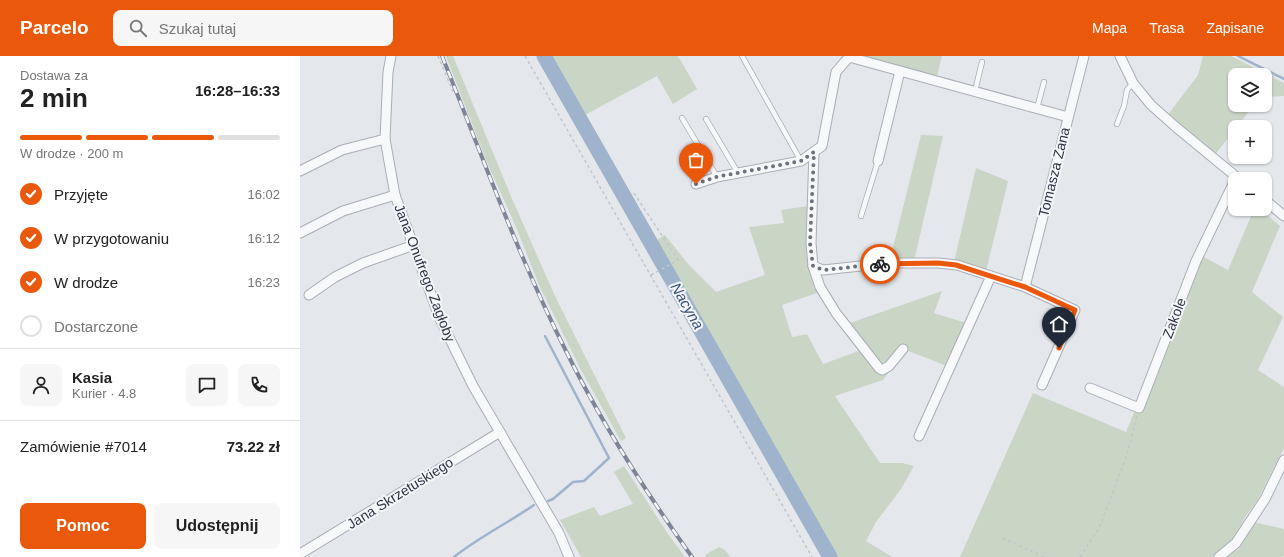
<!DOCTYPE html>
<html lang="pl">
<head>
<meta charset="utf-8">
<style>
	body { margin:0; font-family:Helvetica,sans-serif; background:#f6f6f6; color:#222; height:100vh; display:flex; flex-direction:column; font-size:15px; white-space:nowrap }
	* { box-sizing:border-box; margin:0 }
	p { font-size:13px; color:#767676 }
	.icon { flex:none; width:22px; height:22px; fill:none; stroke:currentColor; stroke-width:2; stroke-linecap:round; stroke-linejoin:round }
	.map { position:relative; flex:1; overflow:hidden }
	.drawer { display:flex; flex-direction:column; background:#fff; width:300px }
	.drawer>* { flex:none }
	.controls { position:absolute; left:928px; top:12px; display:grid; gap:8px }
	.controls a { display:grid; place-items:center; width:44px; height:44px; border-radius:8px; background:#fff; box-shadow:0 1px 3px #0004; font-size:20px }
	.pin { position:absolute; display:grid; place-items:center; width:34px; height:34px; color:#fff; margin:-41px -17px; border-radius:50% 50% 50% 0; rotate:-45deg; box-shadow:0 0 4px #0007 }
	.pin .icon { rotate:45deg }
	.courier { position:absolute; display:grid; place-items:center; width:40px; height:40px; margin:-20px; border:3px solid #ea580c; border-radius:50%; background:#fff; color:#222; box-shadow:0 1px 5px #0007 }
	.headline em { font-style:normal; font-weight:700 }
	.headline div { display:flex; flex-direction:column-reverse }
	.headline { display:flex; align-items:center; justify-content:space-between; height:68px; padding:0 20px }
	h1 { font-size:26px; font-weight:700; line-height:30px }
	.bar { display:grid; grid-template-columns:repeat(4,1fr); gap:6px 4px; align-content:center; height:48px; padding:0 20px }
	.bar i { height:5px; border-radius:3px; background:#e0e0e0 }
	.bar .current { background:#ea580c }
	.bar p { grid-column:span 4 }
	.line { display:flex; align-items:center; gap:10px; padding:0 20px; border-top:1px solid #e0e0e0 }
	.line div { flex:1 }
	.round { display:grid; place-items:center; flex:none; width:42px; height:42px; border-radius:8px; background:#f6f6f6 }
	ol { padding:0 20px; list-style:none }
	li { display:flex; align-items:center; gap:12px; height:44px }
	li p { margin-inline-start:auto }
	li .icon { padding:4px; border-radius:50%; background:#ea580c; color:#fff; stroke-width:4 }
	li:last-child { color:#767676 }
	li i { width:22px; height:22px; border:2px solid #e0e0e0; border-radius:50% }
	.cta { display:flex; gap:8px; margin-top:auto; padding:8px 20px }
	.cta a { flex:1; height:46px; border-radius:8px; background:#ea580c; color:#fff; font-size:16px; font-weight:700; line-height:46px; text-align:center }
	.cta a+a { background:#f6f6f6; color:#222 }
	header { display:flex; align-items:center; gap:24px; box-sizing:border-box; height:56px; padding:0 20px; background:#ea580c; color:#fff }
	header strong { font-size:19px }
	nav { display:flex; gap:22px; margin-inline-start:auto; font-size:14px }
	.search { width:280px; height:36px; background:#f6f6f6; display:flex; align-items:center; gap:10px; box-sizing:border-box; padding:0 14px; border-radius:8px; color:#767676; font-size:15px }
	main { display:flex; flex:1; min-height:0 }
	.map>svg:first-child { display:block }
	.green { fill:#c9d6c5 }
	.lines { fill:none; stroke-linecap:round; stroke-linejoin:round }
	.stream { stroke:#9fb4cc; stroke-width:2.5 }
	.river { stroke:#9fb4cc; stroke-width:15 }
	.service-casing { stroke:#a9aeb7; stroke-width:6 }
	.minor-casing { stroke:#a9aeb7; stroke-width:11 }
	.path { stroke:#c2c5cb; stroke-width:1.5; stroke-dasharray:3 3; stroke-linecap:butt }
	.service { stroke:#f7f8fa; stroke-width:4.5 }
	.minor { stroke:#f7f8fa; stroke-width:9 }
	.rail-casing { stroke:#7d8696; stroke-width:4 }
	.rail { stroke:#f4f6f9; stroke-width:2.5; stroke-dasharray:8; stroke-linecap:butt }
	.done { stroke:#6c737f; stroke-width:4; stroke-dasharray:0 7.2 }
	.route { stroke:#ea580c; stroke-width:5 }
	.labels { text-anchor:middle; stroke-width:4; stroke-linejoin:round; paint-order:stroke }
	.street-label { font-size:14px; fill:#2b3445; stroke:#f4f6f9 }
	.water-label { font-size:15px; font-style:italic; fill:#34527a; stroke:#f4f6f9 }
</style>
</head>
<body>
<header>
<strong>Parcelo</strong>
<div class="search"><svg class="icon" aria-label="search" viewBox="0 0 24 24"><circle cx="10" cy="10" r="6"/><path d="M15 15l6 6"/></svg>Szukaj tutaj</div>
<nav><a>Mapa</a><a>Trasa</a><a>Zapisane</a></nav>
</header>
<main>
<section class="drawer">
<div class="headline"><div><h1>2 min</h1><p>Dostawa za</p></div><em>16:28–16:33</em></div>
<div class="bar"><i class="current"></i><i class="current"></i><i class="current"></i><i></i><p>W drodze · 200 m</p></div>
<ol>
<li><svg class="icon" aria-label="check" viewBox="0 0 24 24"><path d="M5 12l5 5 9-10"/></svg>Przyjęte<p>16:02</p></li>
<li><svg class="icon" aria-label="check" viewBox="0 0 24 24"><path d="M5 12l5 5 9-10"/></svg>W przygotowaniu<p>16:12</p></li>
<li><svg class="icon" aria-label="check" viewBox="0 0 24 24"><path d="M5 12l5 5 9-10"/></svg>W drodze<p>16:23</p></li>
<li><i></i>Dostarczone</li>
</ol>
<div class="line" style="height:72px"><a class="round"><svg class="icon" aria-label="person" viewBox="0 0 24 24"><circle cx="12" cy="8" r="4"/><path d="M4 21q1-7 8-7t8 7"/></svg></a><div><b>Kasia</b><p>Kurier · 4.8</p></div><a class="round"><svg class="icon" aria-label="chat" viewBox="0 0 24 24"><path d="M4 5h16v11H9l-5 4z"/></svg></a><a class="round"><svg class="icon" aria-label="phone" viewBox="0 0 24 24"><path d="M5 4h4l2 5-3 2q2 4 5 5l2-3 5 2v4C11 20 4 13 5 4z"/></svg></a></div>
<div class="line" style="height:52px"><div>Zamówienie #7014</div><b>73.22 zł</b></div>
<div class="cta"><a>Pomoc</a><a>Udostępnij</a></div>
</section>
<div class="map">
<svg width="984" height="501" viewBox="0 0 984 501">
	<rect width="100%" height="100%" fill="#e4e7ec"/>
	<g class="green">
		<polygon points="146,0 153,0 210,138 254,238 326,382 321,385 281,314 239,229 216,171 186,104"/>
		<polygon points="252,0 378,0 397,33 373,48 357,20 285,59"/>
		<polygon points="556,0 642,0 637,20"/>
		<polygon points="903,0 931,0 984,27 984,40 965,41 965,19 935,19 935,49 954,49 937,71 935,71 935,73 914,100 867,60 898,19"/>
		<polygon points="621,79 643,80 614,205 590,204"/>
		<polygon points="676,112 708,125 686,215 654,206"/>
		<polygon points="508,150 511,216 517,237 482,249 492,281 507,278 523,308 564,293 550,267 642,235 634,257 666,267 647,310 606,294 583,324 535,340 580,407 602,407 614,410 601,433 576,466 566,485 592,501 533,501 357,184 365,179 389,209 416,236 465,219 449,171 484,167 481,154"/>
		<polygon points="954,153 960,153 980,170 952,236 983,261 958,314 984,331 984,392 957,445 945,461 933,486 915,501 660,501 733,337 826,376 835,354 841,357 902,200 928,214"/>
		<polygon points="324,410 368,478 385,501 281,501 260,464 294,451 300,460 333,448 314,416"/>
		<polygon points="953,466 984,473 984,500 982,501 926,501 939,493"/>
		<polygon points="419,491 425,494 430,501 406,501 405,499"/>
	</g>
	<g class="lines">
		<g class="stream">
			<polyline points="938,0 984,23"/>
			<polyline points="313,132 316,126"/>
			<polyline points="245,280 309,402 284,425 273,426 253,443 248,445"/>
			<path d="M154,501C179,481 208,467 234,449"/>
		</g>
		<polyline class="river" points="244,0 530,501"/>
		<g class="service-casing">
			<g id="service">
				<polyline points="442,0 501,105"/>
				<polyline points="675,35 682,6"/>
				<polyline points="737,52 744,26"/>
				<polyline points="382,62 417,121"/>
				<polyline points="406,63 438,117"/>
				<polyline points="817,68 824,50 827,34 833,27"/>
				<polyline points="561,160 578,105"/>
			</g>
		</g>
		<g class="minor-casing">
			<g id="minor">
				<polyline points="91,0 88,16 85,83 95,139 140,263 173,330 259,477 269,501"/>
				<polyline points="820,0 833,27 851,49 877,72 939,123"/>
				<polyline points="514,96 511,187 513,210 523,214 589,207 638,207 657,209 725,231 775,254 742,329"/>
				<polyline points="578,105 600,15"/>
				<polyline points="0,115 42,94 85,83"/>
				<polyline points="396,128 417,121 501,105 522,90 536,16 549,1 768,61"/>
				<polyline points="965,144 984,160"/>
				<polyline points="0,177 43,155 95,139"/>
				<polyline points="513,210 520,231 536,257 579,312 582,314 589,310 603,293"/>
				<polyline points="725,231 784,0"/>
				<polyline points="9,239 35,221 63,207 114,189"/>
				<polyline points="790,332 839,352 896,205 935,124"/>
				<polyline points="619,380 691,220"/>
				<polyline points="0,498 200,376"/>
				<polyline points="919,501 936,487 965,443 984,404"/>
			</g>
		</g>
		<g class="path">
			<polyline points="138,0 154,38"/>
			<polyline points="225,0 512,501"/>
			<polyline points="973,21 975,17"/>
			<polyline points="334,137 378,204 351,219"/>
			<polyline points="703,482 744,501"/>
			<polyline points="780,501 799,472 826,402 837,360"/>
		</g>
		<use href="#service" class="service"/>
		<use href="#minor" class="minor"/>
		<g class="rail-casing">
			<path id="rail" d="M142,0C182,99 218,200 266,295C302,368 345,435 392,501"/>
		</g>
		<use href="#rail" class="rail"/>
	</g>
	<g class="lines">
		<polyline class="done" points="396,128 416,121 501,105 514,96 510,187 513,210 523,214 580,208"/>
		<polyline class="route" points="580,208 638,207 656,209 725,231 775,254 759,292"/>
	</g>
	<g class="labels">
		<g class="street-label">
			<text transform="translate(754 116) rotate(-76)" y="5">Tomasza Zana</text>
			<text transform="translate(125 217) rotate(69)" y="5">Jana Onufrego Zagłoby</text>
			<text transform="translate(874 262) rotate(-69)" y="5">Zakole</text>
			<text transform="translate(100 437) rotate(-32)" y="5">Jana Skrzetuskiego</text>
		</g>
		<g class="water-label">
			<text transform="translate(387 250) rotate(60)" y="5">Nacyna</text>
		</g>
	</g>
</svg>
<div class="controls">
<a><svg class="icon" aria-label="layers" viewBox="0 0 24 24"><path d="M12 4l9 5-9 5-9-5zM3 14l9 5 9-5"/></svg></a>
<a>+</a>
<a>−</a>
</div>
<div class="pin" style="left:396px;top:128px;background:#ea580c"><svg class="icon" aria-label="bag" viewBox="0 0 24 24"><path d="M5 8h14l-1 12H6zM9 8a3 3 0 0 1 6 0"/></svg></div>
<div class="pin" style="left:759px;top:292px;background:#1f2937"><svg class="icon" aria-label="home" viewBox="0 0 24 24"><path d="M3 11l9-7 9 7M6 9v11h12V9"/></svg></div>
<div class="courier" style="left:580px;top:208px"><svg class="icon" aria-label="bike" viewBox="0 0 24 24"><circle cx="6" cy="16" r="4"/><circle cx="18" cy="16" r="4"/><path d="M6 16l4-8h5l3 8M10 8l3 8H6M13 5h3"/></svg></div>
</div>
</main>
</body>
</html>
